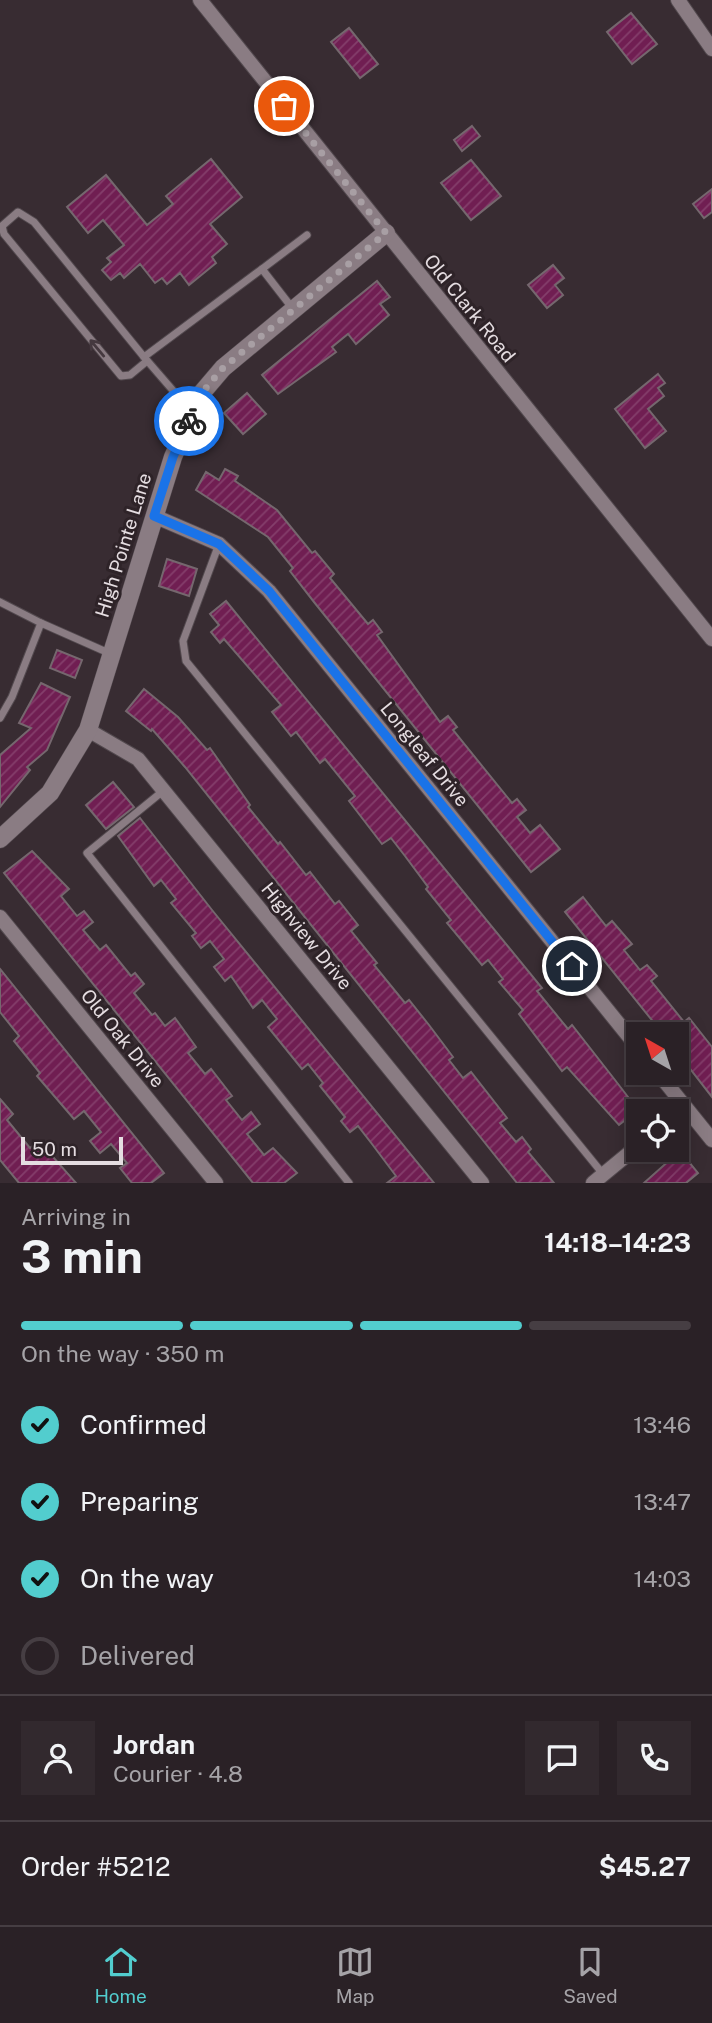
<!DOCTYPE html>
<html lang="en">
<head>
<meta charset="utf-8">
<style>
	body { margin:0; font-family:"Public Sans",sans-serif; background:#32292e; color:#f1f3f6; height:100vh; display:flex; flex-direction:column; font-size:26px; white-space:nowrap }
	* { box-sizing:border-box; margin:0 }
	p { font-size:23px; color:#a5a3a7 }
	.icon { flex:none; width:38px; height:38px; fill:none; stroke:currentColor; stroke-width:2; stroke-linecap:round; stroke-linejoin:round }
	.map { position:relative; height:1183px; overflow:hidden }
	.side { display:flex; flex-direction:column; background:#2a2126; flex:1 }
	.side>* { flex:none }
	.needle { width:46px; rotate:321deg }
	.controls { position:absolute; left:626px; top:1022px; display:grid; gap:14px }
	.controls a { display:grid; place-items:center; width:63px; height:63px; border-radius:0px; background:#2a2126; box-shadow:0 4px 18px #0003,0 0 0 2px #463e43; font-size:35px }
	.scale { position:absolute; left:21px; bottom:18px; width:102px; box-sizing:border-box; padding-left:7px; border:4px solid #e5dde1; border-top:0; font-size:19px; line-height:24px; white-space:nowrap; color:#e5dde1; -webkit-text-stroke:5px #2e2328; paint-order:stroke }
	.pin { position:absolute; display:grid; place-items:center; width:60px; height:60px; color:#fff; margin:-30px; border:4px solid #fff; border-radius:50%; box-shadow:0 2px 7px #0007 }
	.courier { position:absolute; display:grid; place-items:center; width:70px; height:70px; margin:-35px; border:5px solid #1a73e8; border-radius:50%; background:#fff; color:#222; box-shadow:0 2px 9px #0007 }
	.overview em { font-style:normal; font-weight:700 }
	.overview div { display:flex; flex-direction:column-reverse }
	.overview { display:flex; align-items:center; justify-content:space-between; height:119px; padding:0 21px }
	h1 { font-size:46px; font-weight:700; line-height:52px }
	.bar { display:grid; grid-template-columns:repeat(4,1fr); gap:10px 7px; align-content:center; height:84px; padding:0 21px }
	.bar i { height:9px; border-radius:5px; background:#463e43 }
	.bar .active { background:#52cdce }
	.bar p { grid-column:span 4 }
	.line { display:flex; align-items:center; gap:18px; padding:0 21px; border-top:2px solid #463e43 }
	.line div { flex:1 }
	.round { display:grid; place-items:center; flex:none; width:74px; height:74px; border-radius:0px; background:#32292e }
	ol { padding:0 21px; list-style:none }
	li { display:flex; align-items:center; gap:21px; height:77px }
	li p { margin-inline-start:auto }
	li .icon { padding:7px; border-radius:50%; background:#52cdce; color:#111; stroke-width:4 }
	li:last-child { color:#a5a3a7 }
	li i { width:38px; height:38px; border:4px solid #463e43; border-radius:50% }
	.dock { display:flex; justify-content:space-around; align-items:center; height:98px; border-top:2px solid #463e43; background:#2a2126; font-size:19px; color:#a5a3a7 }
	.dock a { display:grid; justify-items:center; gap:4px }
	.dock .active { color:#52cdce }
	.map>svg:first-child { display:block }
	.building { fill:url(#building-hatch); stroke:#75676e; stroke-width:2 }
	.lines { fill:none; stroke-linecap:round; stroke-linejoin:round }
	.service-casing { stroke:#52494e; stroke-width:9 }
	.minor-casing { stroke:#52494e; stroke-width:16 }
	.tertiary-casing { stroke:#52494e; stroke-width:19 }
	.service { stroke:#8a7c83; stroke-width:7 }
	.minor { stroke:#8a7c83; stroke-width:14 }
	.tertiary { stroke:#8a7c83; stroke-width:18 }
	.oneway { stroke:#45393f }
	.done { stroke:#a89fa4; stroke-width:7; stroke-dasharray:0 12.6 }
	.route { stroke:#1a73e8; stroke-width:9 }
	.labels { text-anchor:middle; stroke-width:6; stroke-linejoin:round; paint-order:stroke }
	.street-label { font-size:19px; fill:#e5dde1; stroke:#2e2328 }
</style>
</head>
<body>
<div class="map">
<svg width="712" height="1183" viewBox="0 0 712 1183">
	<defs>
		<pattern id="building-hatch" width="6" height="6" patternUnits="userSpaceOnUse" patternTransform="scale(1.75)"><rect width="6" height="6" fill="#701e52"/><path d="M-1 1l2-2M0 6l6-6M5 7l2-2" fill="none" stroke="#843e6b"/></pattern>
	</defs>
	<rect width="100%" height="100%" fill="#382c32"/>
	<g class="building">
		<polygon points="631,13 657,44 632,64 607,32"/>
		<polygon points="349,28 378,64 360,78 331,42"/>
		<polygon points="472,126 480,136 462,151 454,140"/>
		<polygon points="211,159 242,197 210,224 227,244 212,257 216,263 189,285 180,273 167,284 162,278 155,283 140,264 124,278 120,273 111,280 102,270 111,262 107,258 124,245 103,220 88,233 67,207 106,175 147,225 173,204 166,196"/>
		<polygon points="471,160 501,196 471,220 441,183"/>
		<polygon points="712,189 712,212 704,218 693,204"/>
		<polygon points="553,265 564,278 555,285 563,295 547,308 528,285"/>
		<polygon points="377,281 390,297 380,304 389,315 356,344 348,334 332,347 336,352 278,394 262,375"/>
		<polygon points="658,374 665,383 658,388 664,396 648,409 666,431 645,448 615,409"/>
		<polygon points="247,393 266,414 243,434 224,413"/>
		<polygon points="225,469 238,476 235,481 277,510 312,553 315,551 334,574 330,578 368,624 373,620 382,632 377,635 440,722 448,716 457,727 453,730 512,803 517,799 526,810 517,817 530,833 540,825 560,849 531,872 314,602 290,571 293,568 268,537 196,490 206,472 219,480"/>
		<polygon points="167,559 197,569 189,596 159,586"/>
		<polygon points="226,601 542,988 537,991 568,1029 572,1025 615,1080 638,1110 619,1125 567,1067 562,1071 519,1014 523,1010 499,982 503,979 488,960 482,965 447,923 451,920 426,889 428,887 405,856 391,838 382,844 349,801 355,796 325,759 320,763 296,732 291,736 272,712 281,705 224,639 220,643 211,632 219,625 210,614"/>
		<polygon points="57,650 82,660 75,678 50,668"/>
		<polygon points="41,683 70,697 47,750 27,767 30,770 0,807 0,755 31,728 19,723"/>
		<polygon points="144,689 178,717 207,750 210,748 250,805 248,807 278,844 280,842 306,875 310,872 335,904 339,901 358,925 351,931 377,963 374,965 405,1003 409,1000 429,1025 453,1057 449,1060 463,1078 471,1072 507,1118 500,1123 516,1142 522,1137 531,1149 528,1152 554,1183 517,1183 185,767 152,729 151,731 126,711"/>
		<polygon points="113,782 134,807 106,829 86,805"/>
		<polygon points="140,818 212,910 434,1183 387,1183 396,1176 372,1144 358,1126 350,1132 341,1121 345,1117 320,1086 323,1083 308,1064 302,1069 268,1027 277,1019 262,1000 253,1008 231,976 225,981 214,967 224,959 210,941 201,948 192,936 196,933 171,903 176,899 161,880 154,886 118,836"/>
		<polygon points="32,851 69,889 61,896 77,916 84,911 93,922 83,930 100,950 106,945 131,976 135,973 144,984 134,993 152,1015 155,1013 165,1026 175,1018 196,1047 188,1053 205,1074 211,1069 232,1096 226,1100 242,1120 251,1112 260,1124 247,1134 264,1155 273,1148 297,1173 284,1183 253,1183 4,873"/>
		<polygon points="583,897 606,926 612,921 632,944 624,950 640,970 647,965 657,976 651,981 684,1022 689,1018 712,1047 712,1097 677,1052 677,1034 663,1034 565,912"/>
		<polygon points="0,969 164,1173 151,1183 132,1183 120,1168 127,1163 111,1144 100,1153 90,1141 101,1132 84,1111 74,1119 37,1076 40,1073 14,1041 19,1036 0,1012"/>
		<polygon points="0,1099 13,1114 7,1120 30,1148 39,1141 76,1183 19,1183 0,1160"/>
		<polygon points="680,1151 698,1173 686,1183 644,1183"/>
	</g>
	<g class="lines">
		<g class="service-casing">
			<g id="service">
				<polyline points="293,309 262,269 307,235"/>
				<polyline points="144,357 34,222 18,212 2,226 4,234 121,376 130,375 147,361"/>
				<polyline points="195,407 176,394 144,357 262,269"/>
				<polyline points="219,544 183,641 186,661 603,1174"/>
				<polyline points="0,602 41,623 12,697 0,718"/>
				<polyline points="41,623 111,654"/>
				<polyline points="163,791 87,853 349,1183"/>
			</g>
		</g>
		<g class="minor-casing">
			<g id="minor">
				<polyline points="200,0 712,639"/>
				<polyline points="678,0 712,49"/>
				<polyline points="154,516 219,544 269,591 639,1049"/>
				<polyline points="88,730 138,759 482,1183"/>
				<polyline points="0,917 216,1183"/>
				<polyline points="658,1073 712,1140"/>
				<polyline points="593,1183 639,1145"/>
			</g>
		</g>
		<g class="tertiary-casing">
			<polyline id="tertiary" points="0,839 50,793 88,730 173,457 200,395 223,368 386,233"/>
		</g>
		<use href="#service" class="service"/>
		<use href="#minor" class="minor"/>
		<use href="#tertiary" class="tertiary"/>
	</g>
	<defs><path id="oneway-shaft" d="M-6 0H5M1.5-3L5.5 0L1.5 3" fill="none" stroke-width="1.6" stroke-linecap="round" stroke-linejoin="round" transform="scale(1.75)"/></defs>
	<use class="oneway" href="#oneway-shaft" transform="translate(97 348) rotate(-130)"/>
	<g class="lines">
		<polyline class="done" points="189,421 200,395 223,368 386,233 284,106"/>
		<polyline class="route" points="189,421 173,457 154,516 219,544 269,591 572,966"/>
	</g>
	<g class="labels">
		<g class="street-label">
			<text transform="translate(470 308) rotate(51)" y="7">Old Clark Road</text>
			<text transform="translate(123 545) rotate(-73)" y="7">High Pointe Lane</text>
			<text transform="translate(425 754) rotate(51)" y="7">Longleaf Drive</text>
			<text transform="translate(307 936) rotate(51)" y="7">Highview Drive</text>
			<text transform="translate(123 1038) rotate(51)" y="7">Old Oak Drive</text>
		</g>
	</g>
</svg>
<div class="controls">
<a><svg class="needle" viewBox="-14 -14 28 28"><path d="M0-13l5 13h-10z" fill="#e53935"/><path d="M0 13l5-13h-10z" fill="#a5a3a7"/></svg></a>
<a><svg class="icon" aria-label="locate" viewBox="0 0 24 24"><circle cx="12" cy="12" r="6"/><path d="M12 2v4M12 18v4M2 12h4M18 12h4"/></svg></a>
</div>
<div class="scale">50 m</div>
<div class="pin" style="left:284px;top:106px;background:#ea580c"><svg class="icon" aria-label="bag" viewBox="0 0 24 24"><path d="M5 8h14l-1 12H6zM9 8a3 3 0 0 1 6 0"/></svg></div>
<div class="pin" style="left:572px;top:966px;background:#1f2937"><svg class="icon" aria-label="home" viewBox="0 0 24 24"><path d="M3 11l9-7 9 7M6 9v11h12V9"/></svg></div>
<div class="courier" style="left:189px;top:421px"><svg class="icon" aria-label="bike" viewBox="0 0 24 24"><circle cx="6" cy="16" r="4"/><circle cx="18" cy="16" r="4"/><path d="M6 16l4-8h5l3 8M10 8l3 8H6M13 5h3"/></svg></div>
</div>
<section class="side">
<div class="overview"><div><h1>3 min</h1><p>Arriving in</p></div><em>14:18–14:23</em></div>
<div class="bar"><i class="active"></i><i class="active"></i><i class="active"></i><i></i><p>On the way · 350 m</p></div>
<ol>
<li><svg class="icon" aria-label="check" viewBox="0 0 24 24"><path d="M5 12l5 5 9-10"/></svg>Confirmed<p>13:46</p></li>
<li><svg class="icon" aria-label="check" viewBox="0 0 24 24"><path d="M5 12l5 5 9-10"/></svg>Preparing<p>13:47</p></li>
<li><svg class="icon" aria-label="check" viewBox="0 0 24 24"><path d="M5 12l5 5 9-10"/></svg>On the way<p>14:03</p></li>
<li><i></i>Delivered</li>
</ol>
<div class="line" style="height:126px"><a class="round"><svg class="icon" aria-label="person" viewBox="0 0 24 24"><circle cx="12" cy="8" r="4"/><path d="M4 21q1-7 8-7t8 7"/></svg></a><div><b>Jordan</b><p>Courier · 4.8</p></div><a class="round"><svg class="icon" aria-label="chat" viewBox="0 0 24 24"><path d="M4 5h16v11H9l-5 4z"/></svg></a><a class="round"><svg class="icon" aria-label="phone" viewBox="0 0 24 24"><path d="M5 4h4l2 5-3 2q2 4 5 5l2-3 5 2v4C11 20 4 13 5 4z"/></svg></a></div>
<div class="line" style="height:91px"><div>Order #5212</div><b>$45.27</b></div>
</section>
<nav class="dock">
<a class="active"><svg class="icon" aria-label="home" viewBox="0 0 24 24"><path d="M3 11l9-7 9 7M6 9v11h12V9"/></svg>Home</a>
<a><svg class="icon" aria-label="map" viewBox="0 0 24 24"><path d="M3 6l6-2 6 2 6-2v14l-6 2-6-2-6 2zM9 4v14M15 6v14"/></svg>Map</a>
<a><svg class="icon" aria-label="saved" viewBox="0 0 24 24"><path d="M7 4h10v16l-5-4-5 4z"/></svg>Saved</a>
</nav>
</body>
</html>
